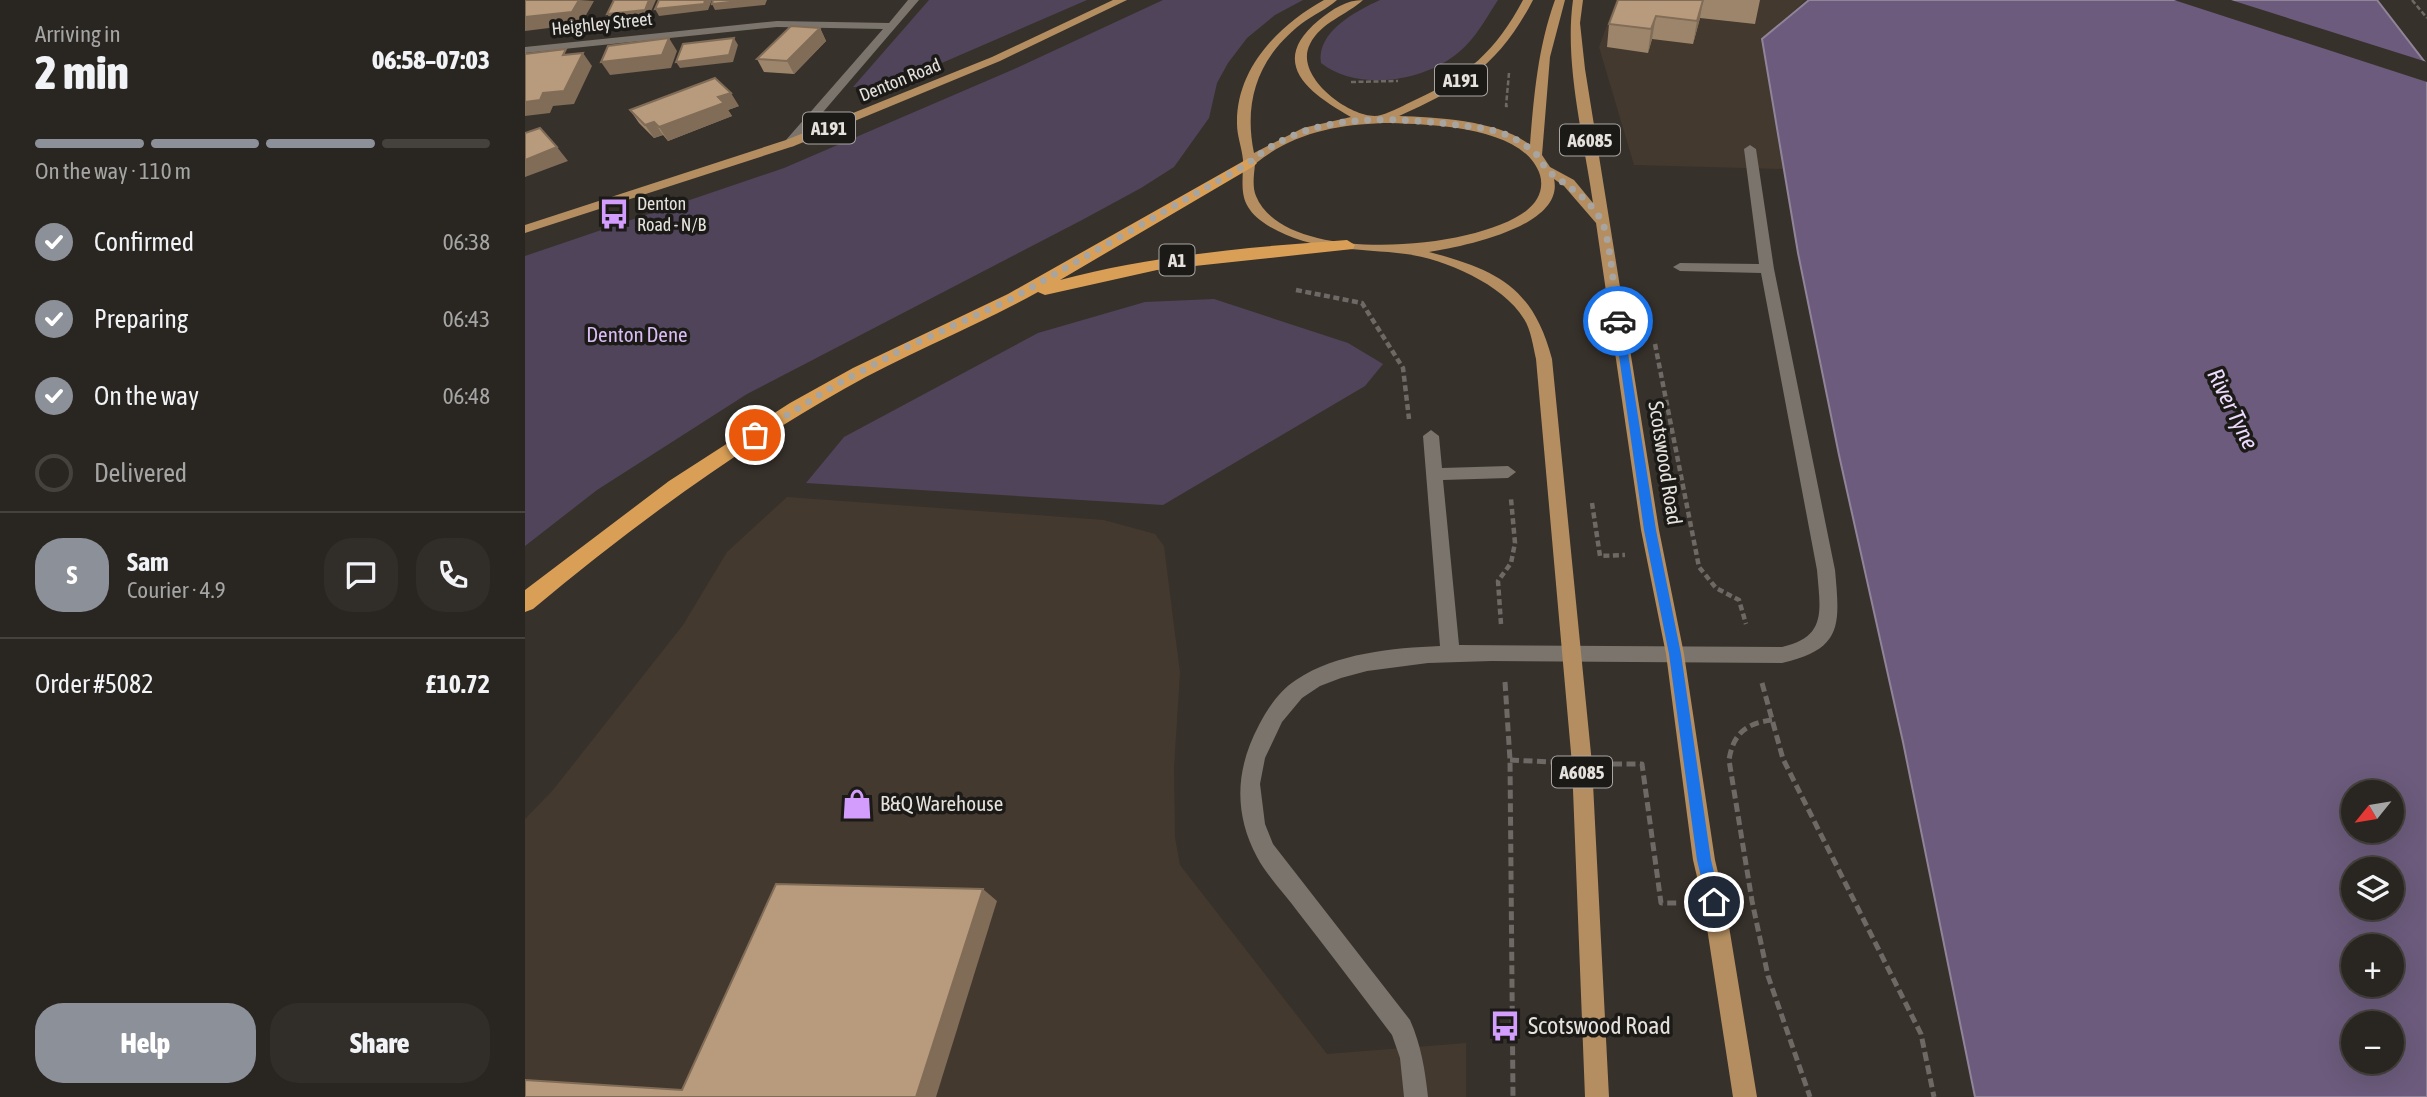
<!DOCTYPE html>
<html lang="en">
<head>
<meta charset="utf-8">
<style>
	body { margin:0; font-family:"Asap Condensed",sans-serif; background:#312d29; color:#f1f3f6; height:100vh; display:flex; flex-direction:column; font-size:26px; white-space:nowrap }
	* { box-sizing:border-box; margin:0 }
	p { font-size:23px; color:#a5a5a5 }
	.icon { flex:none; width:38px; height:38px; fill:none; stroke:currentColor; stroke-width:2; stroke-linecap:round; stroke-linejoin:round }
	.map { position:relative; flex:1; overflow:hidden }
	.side { display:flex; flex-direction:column; background:#292520; width:525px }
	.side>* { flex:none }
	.needle { width:46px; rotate:240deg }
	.tools { position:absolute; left:1816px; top:780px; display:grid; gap:14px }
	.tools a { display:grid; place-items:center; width:63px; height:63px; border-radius:50%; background:#292520; box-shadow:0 7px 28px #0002,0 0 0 2px #45423e; font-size:35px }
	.pin { position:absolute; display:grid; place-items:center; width:60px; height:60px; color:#fff; margin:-30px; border:4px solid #fff; border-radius:50%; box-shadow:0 2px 7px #0007 }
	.courier { position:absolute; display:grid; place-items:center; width:70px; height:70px; margin:-35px; border:5px solid #1a73e8; border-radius:50%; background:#fff; color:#222; box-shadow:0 2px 9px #0007 }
	.headline em { font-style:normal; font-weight:800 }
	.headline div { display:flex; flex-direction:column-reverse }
	.headline { display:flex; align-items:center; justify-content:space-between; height:119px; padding:0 35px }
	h1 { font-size:46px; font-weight:800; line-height:52px }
	.bar { display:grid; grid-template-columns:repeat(4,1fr); gap:10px 7px; align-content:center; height:84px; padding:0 35px }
	.bar i { height:9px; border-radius:5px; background:#45423e }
	.bar .current { background:#8c9099 }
	.bar p { grid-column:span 4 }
	.line { display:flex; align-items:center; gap:18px; padding:0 35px; border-top:2px solid #45423e }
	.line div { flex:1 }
	.round { display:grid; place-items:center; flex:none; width:74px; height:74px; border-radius:28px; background:#312d29 }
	ol { padding:0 35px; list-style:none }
	li { display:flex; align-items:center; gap:21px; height:77px }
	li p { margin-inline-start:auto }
	li .icon { padding:7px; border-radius:50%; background:#8c9099; color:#fff; stroke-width:4 }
	li:last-child { color:#a5a5a5 }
	li i { width:38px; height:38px; border:4px solid #45423e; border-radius:50% }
	.cta { display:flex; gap:14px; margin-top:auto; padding:14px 35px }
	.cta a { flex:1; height:80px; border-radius:28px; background:#8c9099; color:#fff; font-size:28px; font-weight:800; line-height:80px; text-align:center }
	.cta a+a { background:#312d29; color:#f1f3f6 }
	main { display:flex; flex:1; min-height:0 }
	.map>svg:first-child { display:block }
	.built { fill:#43392f }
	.green { fill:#50445b }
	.water { fill:#6c5b7c; stroke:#908499; stroke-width:2; fill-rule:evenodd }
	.pier { fill:#37312b }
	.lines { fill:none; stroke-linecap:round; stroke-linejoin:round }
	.path-far2 { stroke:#6e6964; stroke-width:2.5; stroke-dasharray:5 2.5; stroke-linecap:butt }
	.path-far1 { stroke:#6e6964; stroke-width:4.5; stroke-dasharray:6 3.5; stroke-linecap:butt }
	.path { stroke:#6e6964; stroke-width:5; stroke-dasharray:9 4.5; stroke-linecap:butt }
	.minor { fill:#7a746d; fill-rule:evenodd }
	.major { fill:#b48e60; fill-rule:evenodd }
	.highway { fill:#da9f57; fill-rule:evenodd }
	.wall { fill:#9d856b }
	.shaded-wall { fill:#806c57 }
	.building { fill:#b79b7c; stroke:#806c57; stroke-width:2 }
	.route { fill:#1a73e8 }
	.done { stroke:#a8a49f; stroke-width:7; stroke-dasharray:0 12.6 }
	.labels { text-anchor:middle; stroke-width:7; stroke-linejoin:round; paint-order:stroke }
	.far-street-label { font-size:18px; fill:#e5e2de; stroke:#1c1a17 }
	.far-poi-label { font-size:18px; fill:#e5e2de; stroke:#1c1a17; text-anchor:start }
	.shield { fill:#1c1a17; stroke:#a9a6a2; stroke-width:2 }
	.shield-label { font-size:19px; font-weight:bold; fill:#e5e2de }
	.park-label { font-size:21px; fill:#d9bcf4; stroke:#1c1a17 }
	.street-label { font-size:21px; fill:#e5e2de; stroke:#1c1a17 }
	.poi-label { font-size:21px; fill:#e5e2de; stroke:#1c1a17; text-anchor:start }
	.water-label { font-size:23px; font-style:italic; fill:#eddbfe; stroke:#1c1a17 }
	.near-poi-label { font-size:24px; fill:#e5e2de; stroke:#1c1a17; text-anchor:start }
</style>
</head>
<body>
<main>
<section class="side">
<div class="headline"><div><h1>2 min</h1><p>Arriving in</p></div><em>06:58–07:03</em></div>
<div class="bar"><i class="current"></i><i class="current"></i><i class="current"></i><i></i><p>On the way · 110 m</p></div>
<ol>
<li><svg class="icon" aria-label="check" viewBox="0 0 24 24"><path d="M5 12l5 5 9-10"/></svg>Confirmed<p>06:38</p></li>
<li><svg class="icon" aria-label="check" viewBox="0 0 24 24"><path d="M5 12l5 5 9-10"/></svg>Preparing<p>06:43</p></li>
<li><svg class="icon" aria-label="check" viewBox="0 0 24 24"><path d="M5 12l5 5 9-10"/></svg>On the way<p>06:48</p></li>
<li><i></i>Delivered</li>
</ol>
<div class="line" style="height:126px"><b class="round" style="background:#8c9099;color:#fff">S</b><div><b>Sam</b><p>Courier · 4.9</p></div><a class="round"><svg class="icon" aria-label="chat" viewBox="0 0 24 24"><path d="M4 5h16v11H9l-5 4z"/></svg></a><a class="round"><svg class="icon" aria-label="phone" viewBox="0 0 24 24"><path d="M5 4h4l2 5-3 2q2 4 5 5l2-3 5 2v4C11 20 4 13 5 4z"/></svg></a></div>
<div class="line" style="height:91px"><div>Order #5082</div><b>£10.72</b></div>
<div class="cta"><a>Help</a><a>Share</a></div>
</section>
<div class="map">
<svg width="1902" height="1097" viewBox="0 0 1902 1097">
	<rect width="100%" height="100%" fill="#37312b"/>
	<g class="built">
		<polygon points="1091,0 1281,0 1237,39 1259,169 1109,165 1074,47"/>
		<polygon points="262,497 579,520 630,534 639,546 655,673 649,768 650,837 655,865 802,1054 941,1043 941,1097 0,1097 0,819 28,790 158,625 202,552"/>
	</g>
	<g class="green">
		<polygon points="404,0 562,0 382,78 350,87 328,87"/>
		<polygon points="638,0 778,0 750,15 722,38 703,63 692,83 684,118 649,167 616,188 557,220 222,394 72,490 0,546 0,256 259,168 487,70"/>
		<path d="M855,0H973C961,18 951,38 934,52C899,82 833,92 796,63C791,32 831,11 855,0Z"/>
		<polygon points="689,299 823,343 858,364 840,386 638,505 281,483 319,437 513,333 620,302"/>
	</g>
	<path class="water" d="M1284,0H1852L1902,65V1097H1450L1378,742L1314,455L1273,253L1237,39ZM1829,793H1867V831H1829ZM1829,870H1867V908H1829ZM1829,947H1867V985H1829ZM1829,1024H1867V1062H1829Z"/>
	<polygon class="pier" points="1649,0 1706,0 1902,62 1902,82"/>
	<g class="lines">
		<g class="path-far2">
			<polyline points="1887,0 1902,18"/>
			<polyline points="984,73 981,106 984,106"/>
			<polyline points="826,82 873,81"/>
		</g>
		<g class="path-far1">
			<polyline points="771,290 837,303 878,368 884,419"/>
			<polyline points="1130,344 1174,567 1191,588 1214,600 1221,624"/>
			<polyline points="1067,503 1075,556 1100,555"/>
			<polyline points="976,624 973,581 986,563 990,543 986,499"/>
		</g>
		<g class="path">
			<polyline points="980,682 985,760 988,1097"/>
			<polyline points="1237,683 1258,759 1396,1034 1409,1097"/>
			<path d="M1247,720C1221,723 1208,734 1204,760L1227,901L1243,976L1285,1097"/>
			<polyline points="985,760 1027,762"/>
			<polyline points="1088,764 1117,764 1136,903 1154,903"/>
		</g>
		<g class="minor">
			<polygon points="383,0 394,0 269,146 265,147 259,143 261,140 358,29 252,27 0,53 0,47 252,21 364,23"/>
			<path d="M1225,145L1231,149L1249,269L1310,570C1315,625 1318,649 1257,663L966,661L903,663L842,671L816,678L795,686L777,698L757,722L740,758L735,784L740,824L748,844L885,1020C896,1045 900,1069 903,1097H879L875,1058L867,1035C836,994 805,953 773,912C760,894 742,876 732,857C708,812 711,768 734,725C743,708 754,691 771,680C811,653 868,648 915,646L898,436L906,430L914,436L917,468L983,466L991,472L983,478L918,480L934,645L1257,647C1303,637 1295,609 1292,570L1236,273L1155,271L1148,267L1155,263L1234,264L1219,149Z"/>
		</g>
		<g class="major">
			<polygon points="588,0 602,0 475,61 269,146 0,233 0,225 261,140 467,57"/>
			<path d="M799,0H812C802,9 788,15 776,24C734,57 718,100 729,153L778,128L826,117C784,93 742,63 794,20C808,9 821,0 838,0C822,15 796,22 785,44C767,78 832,123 856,115C867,112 879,105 890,100C942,76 971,51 998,0H1008C975,64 938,88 874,116C911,117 976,121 1005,145C1009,95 1013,47 1030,0H1040L1025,57L1017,155L1025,167L1049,180L1068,203C1059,139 1039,64 1048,0H1058L1055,23L1060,69L1134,530L1159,654L1190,860L1200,902L1232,1097H1208L1178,902L1168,860L1141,654L1116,530L1071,223L1039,186L1029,179C1040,227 936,247 904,252C972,270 1008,287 1027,359L1067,764L1084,1097H1060L1047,764L1011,359C1008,346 1006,330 999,319C978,284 919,259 881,254C833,248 785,252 742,225C712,205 718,190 718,160C717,148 712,136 712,124C711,68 754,25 799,0ZM858,123C901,124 999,125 1015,175C1019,189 1013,202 1001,211C950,250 760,267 731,196C727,186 729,175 730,164C768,133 810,125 858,123Z"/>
		</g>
		<path class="highway" d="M724,158L729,160L732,163L729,166L535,280C629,255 725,247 822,240L830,245L828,249L632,270L520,295L513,292C450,327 382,353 319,389C208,452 105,528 8,609L0,612V590L144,481L265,403L328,368L483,294Z"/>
	</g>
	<g class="wall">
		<polygon points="1093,0 1235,0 1230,24 1175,18 1168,44 1127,39 1123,53 1082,47 1084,24"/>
		<polygon points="295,28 301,41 269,74 239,72 232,59"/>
		<polygon points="214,106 203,110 207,116 143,141 138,135 129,138 114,123 105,110"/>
	</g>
	<g class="shaded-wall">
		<polygon points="54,0 69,1 56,24 0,31 0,17"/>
		<polygon points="124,0 131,0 124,16 86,20 82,14"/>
		<polygon points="180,0 187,0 183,10 134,16 130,9"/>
		<polygon points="222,0 242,0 240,5 190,10 187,4"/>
		<polygon points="1178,0 1175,18 1168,44 1172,21"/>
		<polygon points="1131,16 1127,39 1123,53 1126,29"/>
		<polygon points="295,28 301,41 269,74 262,61"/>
		<polygon points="144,38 152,51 146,68 85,75 76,62"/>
		<polygon points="209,38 213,45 208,62 155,68 151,62"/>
		<polygon points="58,53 67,66 49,104 28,106 25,113 0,116 0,102"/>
		<polygon points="206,93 214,106 203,110 207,116 143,141 134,127 193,97"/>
		<polygon points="129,122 138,135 129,138 120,125"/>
		<polygon points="32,147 43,161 0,177 0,160"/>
		<polygon points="458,889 472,901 411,1097 391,1097"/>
	</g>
	<g class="building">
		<polygon points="0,0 54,0 47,12 0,17"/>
		<polygon points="89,0 124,0 120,10 82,14"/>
		<polygon points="134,0 180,0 179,4 130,9"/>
		<polygon points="188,0 222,0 187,4"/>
		<polygon points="1093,0 1178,0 1172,21 1131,16 1126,29 1084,24"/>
		<polygon points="266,26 295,28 262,61 232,59"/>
		<polygon points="144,38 137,55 76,62 83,46"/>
		<polygon points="209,38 204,55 151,62 158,44"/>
		<polygon points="41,49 38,55 58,53 39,91 18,93 15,100 0,102 0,54"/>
		<polygon points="190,78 206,93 193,97 199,103 134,127 129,122 120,125 105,110"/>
		<polygon points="15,128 32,147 0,160 0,133"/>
		<polygon points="251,884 458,889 391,1097 0,1097 0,1080 157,1090"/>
	</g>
	<polygon class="route" points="1093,318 1098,321 1131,530 1156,654 1186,860 1196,902 1189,910 1182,902 1172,860 1144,654 1119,530 1089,321"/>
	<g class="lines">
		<path class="done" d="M230,435L312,384L382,347L486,299L724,163C778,116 848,116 916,123C938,126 964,127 984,136C993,140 1004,147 1011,154C1016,159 1018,166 1023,171C1043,187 1065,198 1077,222C1085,236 1090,301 1093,321"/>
	</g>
	<defs>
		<g id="bus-bare" transform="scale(2.415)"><path d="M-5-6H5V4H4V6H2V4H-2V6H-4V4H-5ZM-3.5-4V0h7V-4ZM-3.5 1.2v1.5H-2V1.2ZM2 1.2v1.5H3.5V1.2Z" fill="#d29dfd" stroke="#1c1a17" stroke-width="2.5" paint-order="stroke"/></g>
		<g id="shop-bare" transform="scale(2.415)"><path d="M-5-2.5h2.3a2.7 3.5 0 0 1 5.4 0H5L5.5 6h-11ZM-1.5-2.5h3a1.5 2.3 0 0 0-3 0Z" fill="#d29dfd" stroke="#1c1a17" stroke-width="2.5" paint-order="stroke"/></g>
	</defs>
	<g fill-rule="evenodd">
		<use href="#bus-bare" x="89" y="214"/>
		<use href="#shop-bare" x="332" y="804"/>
		<use href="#bus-bare" x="980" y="1026"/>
	</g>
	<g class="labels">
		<g class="far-street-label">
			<text transform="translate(77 24) rotate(-6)" y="6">Heighley Street</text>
			<text transform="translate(375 80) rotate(-22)" y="6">Denton Road</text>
		</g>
		<g class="far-poi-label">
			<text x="112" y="210">Denton<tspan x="112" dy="21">Road - N/B</tspan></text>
		</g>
		<g class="shield">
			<rect x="910" y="64.5" width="52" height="31" rx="5"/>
			<rect x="278" y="112.5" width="52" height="31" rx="5"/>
			<rect x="1035" y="124.5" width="60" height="31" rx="5"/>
			<rect x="634.5" y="244.5" width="35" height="31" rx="5"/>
			<rect x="1027" y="756.5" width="60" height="31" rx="5"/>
		</g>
		<g class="shield-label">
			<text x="936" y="87">A191</text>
			<text x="304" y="135">A191</text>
			<text x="1065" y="147">A6085</text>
			<text x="652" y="267">A1</text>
			<text x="1057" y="779">A6085</text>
		</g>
		<g class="park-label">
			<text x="112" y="342">Denton Dene</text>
		</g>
		<g class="street-label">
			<text transform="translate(1140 463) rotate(81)" y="7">Scotswood Road</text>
		</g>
		<g class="poi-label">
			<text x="355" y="811">B&amp;Q Warehouse</text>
		</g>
		<g class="water-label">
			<text transform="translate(1708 409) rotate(64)" y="8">River Tyne</text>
		</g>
		<g class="near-poi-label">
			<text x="1003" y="1034">Scotswood Road</text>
		</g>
	</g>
</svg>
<div class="tools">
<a><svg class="needle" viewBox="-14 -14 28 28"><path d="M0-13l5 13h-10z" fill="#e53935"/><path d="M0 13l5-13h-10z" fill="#a5a5a5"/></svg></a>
<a><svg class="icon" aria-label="layers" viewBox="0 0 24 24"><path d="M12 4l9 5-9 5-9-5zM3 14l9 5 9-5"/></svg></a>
<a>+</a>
<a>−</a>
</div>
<div class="pin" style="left:230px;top:435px;background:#ea580c"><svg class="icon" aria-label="bag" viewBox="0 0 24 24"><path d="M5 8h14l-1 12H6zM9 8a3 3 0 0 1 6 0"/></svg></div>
<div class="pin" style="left:1189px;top:902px;background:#1f2937"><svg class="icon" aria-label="home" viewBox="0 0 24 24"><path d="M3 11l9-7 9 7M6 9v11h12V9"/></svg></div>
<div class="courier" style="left:1093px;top:321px"><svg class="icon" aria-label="car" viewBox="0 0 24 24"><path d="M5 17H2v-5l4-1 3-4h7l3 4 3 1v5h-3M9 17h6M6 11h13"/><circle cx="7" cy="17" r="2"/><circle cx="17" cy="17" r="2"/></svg></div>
</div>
</main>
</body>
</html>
